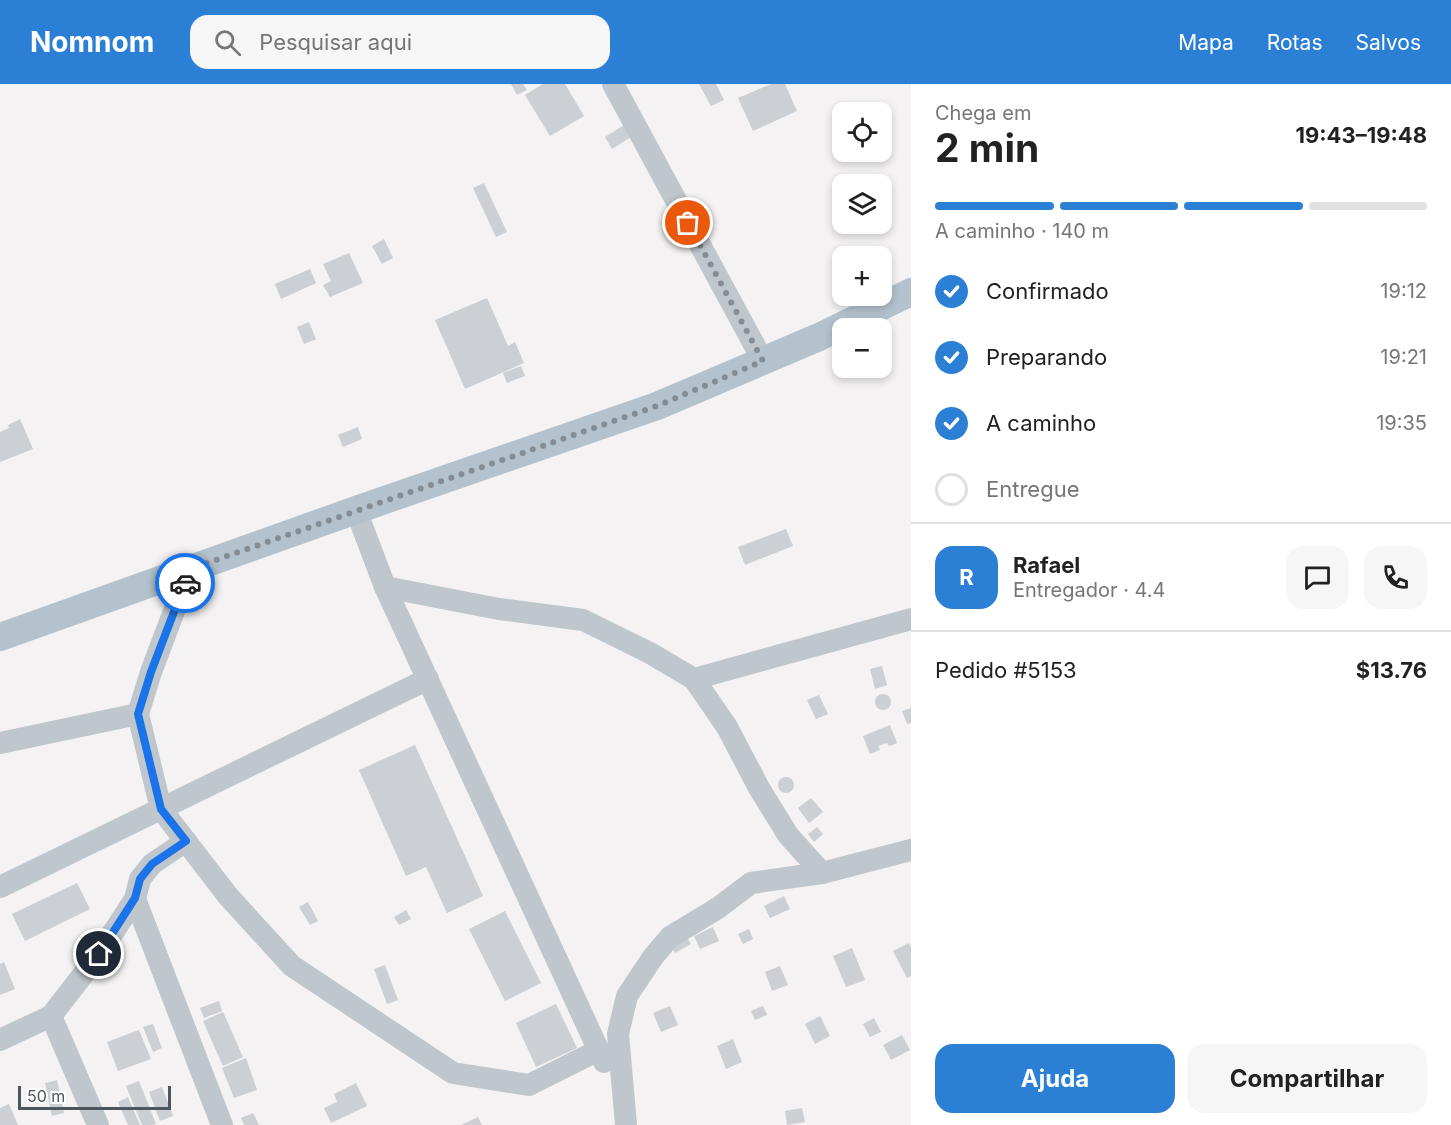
<!DOCTYPE html>
<html lang="pt">
<head>
<meta charset="utf-8">
<style>
	body { margin:0; font-family:Inter,sans-serif; background:#f6f6f6; color:#222; height:100vh; display:flex; flex-direction:column; font-size:22px; white-space:nowrap }
	* { box-sizing:border-box; margin:0 }
	p { font-size:20px; color:#767676 }
	.icon { flex:none; width:33px; height:33px; fill:none; stroke:currentColor; stroke-width:2; stroke-linecap:round; stroke-linejoin:round }
	.map { position:relative; flex:1; overflow:hidden }
	.panel { display:flex; flex-direction:column; background:#fff; width:540px }
	.panel>* { flex:none }
	.fabs { position:absolute; left:832px; top:18px; display:grid; gap:12px }
	.fabs a { display:grid; place-items:center; width:60px; height:60px; border-radius:12px; background:#fff; box-shadow:0 3px 9px #0003; font-size:30px }
	.scale { position:absolute; left:18px; bottom:15px; width:153px; box-sizing:border-box; padding-left:6px; border:3px solid #4b565e; border-top:0; font-size:16px; line-height:21px; white-space:nowrap; color:#4b565e; -webkit-text-stroke:4px #fff; paint-order:stroke }
	.pin { position:absolute; display:grid; place-items:center; width:51px; height:51px; color:#fff; margin:-26px; border:3px solid #fff; border-radius:50%; box-shadow:0 2px 6px #0007 }
	.courier { position:absolute; display:grid; place-items:center; width:60px; height:60px; margin:-30px; border:4px solid #1a73e8; border-radius:50%; background:#fff; color:#222; box-shadow:0 2px 8px #0007 }
	.head em { font-style:normal; font-weight:700 }
	.head div { display:flex; flex-direction:column-reverse }
	.head { display:flex; align-items:center; justify-content:space-between; height:102px; padding:0 24px }
	h1 { font-size:39px; font-weight:700; line-height:45px }
	.bar { display:grid; grid-template-columns:repeat(4,1fr); gap:9px 6px; align-content:center; height:72px; padding:0 24px }
	.bar i { height:8px; border-radius:4px; background:#e0e0e0 }
	.bar .current { background:#2b80d5 }
	.bar p { grid-column:span 4 }
	.line { display:flex; align-items:center; gap:15px; padding:0 24px; border-top:2px solid #e0e0e0 }
	.line div { flex:1 }
	.round { display:grid; place-items:center; flex:none; width:63px; height:63px; border-radius:18px; background:#f6f6f6 }
	ol { padding:0 24px; list-style:none }
	li { display:flex; align-items:center; gap:18px; height:66px }
	li p { margin-inline-start:auto }
	li .icon { padding:6px; border-radius:50%; background:#2b80d5; color:#fff; stroke-width:4 }
	li:last-child { color:#767676 }
	li i { width:33px; height:33px; border:3px solid #e0e0e0; border-radius:50% }
	.button { display:flex; gap:12px; margin-top:auto; padding:12px 24px }
	.button a { flex:1; height:69px; border-radius:18px; background:#2b80d5; color:#fff; font-size:24px; font-weight:700; line-height:69px; text-align:center }
	.button a+a { background:#f6f6f6; color:#222 }
	header { display:flex; align-items:center; gap:36px; box-sizing:border-box; height:84px; padding:0 30px; background:#2b80d5; color:#fff }
	header strong { font-size:28px }
	nav { display:flex; gap:33px; margin-inline-start:auto; font-size:21px }
	.search { width:420px; height:54px; background:#f6f6f6; display:flex; align-items:center; gap:15px; box-sizing:border-box; padding:0 21px; border-radius:18px; color:#767676; font-size:22px }
	main { display:flex; flex:1; min-height:0 }
	.map>svg:first-child { display:block }
	.building { fill:#cccfd3 }
	.lines { fill:none; stroke-linecap:round; stroke-linejoin:round }
	.minor { stroke:#bfc7cd; stroke-width:22 }
	.major { stroke:#b4c2cd; stroke-width:28 }
	.done { stroke:#868d92; stroke-width:6; stroke-dasharray:0 10.8 }
	.route { stroke:#1a73e8; stroke-width:8 }
</style>
</head>
<body>
<header>
<strong>Nomnom</strong>
<div class="search"><svg class="icon" aria-label="search" viewBox="0 0 24 24"><circle cx="10" cy="10" r="6"/><path d="M15 15l6 6"/></svg>Pesquisar aqui</div>
<nav><a>Mapa</a><a>Rotas</a><a>Salvos</a></nav>
</header>
<main>
<div class="map">
<svg width="911" height="1041" viewBox="0 0 911 1041">
	<rect width="100%" height="100%" fill="#f4f2f2"/>
	<g class="building">
		<polygon points="511,0 523,0 527,6 517,11"/>
		<polygon points="543,0 565,0 584,32 550,52 525,11"/>
		<polygon points="699,0 716,0 724,16 711,22"/>
		<polygon points="771,0 785,0 797,27 753,47 738,14"/>
		<polygon points="624,41 631,53 612,65 605,53"/>
		<polygon points="484,99 507,148 496,153 473,104"/>
		<polygon points="384,155 393,174 382,180 372,162"/>
		<polygon points="349,169 363,199 330,213 323,201 331,197 323,180"/>
		<polygon points="310,185 316,199 281,215 275,200"/>
		<polygon points="487,214 508,262 515,258 524,279 465,305 435,236"/>
		<polygon points="309,238 316,255 304,260 297,243"/>
		<polygon points="521,282 525,292 507,299 503,289"/>
		<polygon points="20,335 33,365 0,378 0,348 9,344 8,341"/>
		<polygon points="358,343 362,355 343,363 338,351"/>
		<polygon points="786,445 793,462 745,481 738,463"/>
		<polygon points="882,582 887,601 875,605 870,585"/>
		<circle cx="883" cy="618" r="8"/>
		<polygon points="819,611 828,630 816,635 807,616"/>
		<polygon points="911,624 911,639 907,640 902,627"/>
		<polygon points="890,641 897,659 889,662 887,659 878,662 880,666 870,670 863,652"/>
		<polygon points="415,661 483,812 447,829 426,783 406,792 359,686"/>
		<circle cx="786" cy="701" r="8"/>
		<polygon points="811,714 823,728 809,739 798,724"/>
		<polygon points="817,743 823,750 814,758 808,750"/>
		<polygon points="77,799 90,825 25,857 12,830"/>
		<polygon points="784,812 790,825 770,834 764,822"/>
		<polygon points="308,818 318,837 310,841 299,823"/>
		<polygon points="406,826 411,835 399,841 394,833"/>
		<polygon points="505,827 541,899 505,917 469,845"/>
		<polygon points="713,843 719,857 700,865 694,852"/>
		<polygon points="749,845 753,855 743,860 738,850"/>
		<polygon points="684,849 691,860 675,869 669,858"/>
		<polygon points="909,859 911,863 911,892 907,894 893,867"/>
		<polygon points="852,864 865,896 846,903 833,872"/>
		<polygon points="4,878 15,905 0,911 0,880"/>
		<polygon points="385,881 398,916 387,920 374,885"/>
		<polygon points="780,882 788,901 772,907 765,888"/>
		<polygon points="219,917 222,927 204,934 200,924"/>
		<polygon points="556,920 577,964 536,983 516,939"/>
		<polygon points="670,922 678,941 661,948 653,929"/>
		<polygon points="763,922 767,931 755,936 751,927"/>
		<polygon points="223,928 243,973 223,982 203,937"/>
		<polygon points="820,932 830,952 815,960 805,940"/>
		<polygon points="874,934 881,948 870,953 863,940"/>
		<polygon points="153,940 162,964 153,968 143,943"/>
		<polygon points="139,946 151,975 118,987 107,958"/>
		<polygon points="902,951 910,966 891,976 883,961"/>
		<polygon points="733,955 742,978 726,985 717,962"/>
		<polygon points="246,974 257,1006 234,1014 222,984"/>
		<polygon points="57,996 64,1029 52,1032 45,999"/>
		<polygon points="139,997 156,1040 152,1041 142,1041 126,1002"/>
		<polygon points="356,999 367,1022 331,1039 324,1024 337,1018 334,1010"/>
		<polygon points="162,1003 173,1032 160,1037 149,1008"/>
		<polygon points="128,1013 140,1041 128,1041 118,1018"/>
		<polygon points="9,1020 18,1041 0,1041 0,1024"/>
		<polygon points="802,1024 805,1038 787,1041 785,1027"/>
		<polygon points="253,1029 259,1041 244,1041 241,1034"/>
		<polygon points="478,1033 482,1041 461,1041"/>
	</g>
	<g class="lines">
		<g class="minor">
			<polyline points="613,0 763,277"/>
			<polyline points="356,426 385,503 499,525 583,536 650,569 694,595 727,643 759,704 788,751 822,789 751,799 718,824 670,853 653,873 627,912 618,950 626,1041"/>
			<polyline points="190,485 151,588 138,630 161,725 228,812 292,882 453,989 529,1001 599,966"/>
			<polyline points="385,503 604,978"/>
			<polyline points="694,595 911,535"/>
			<polyline points="0,659 138,630"/>
			<polyline points="822,789 911,766"/>
			<polyline points="0,803 428,595"/>
			<polyline points="135,815 222,1041"/>
			<polyline points="51,932 98,1041"/>
			<polyline points="0,956 51,932 99,870 135,815 140,795 152,780 186,757"/>
		</g>
		<polyline class="major" points="0,553 356,426 657,322 819,253 911,208"/>
	</g>
	<g class="lines">
		<polyline class="done" points="185,499 190,485 657,322 763,277 688,139"/>
		<polyline class="route" points="99,870 135,814 140,795 152,780 186,757 161,725 138,630 151,588 185,499"/>
	</g>
</svg>
<div class="fabs">
<a><svg class="icon" aria-label="locate" viewBox="0 0 24 24"><circle cx="12" cy="12" r="6"/><path d="M12 2v4M12 18v4M2 12h4M18 12h4"/></svg></a>
<a><svg class="icon" aria-label="layers" viewBox="0 0 24 24"><path d="M12 4l9 5-9 5-9-5zM3 14l9 5 9-5"/></svg></a>
<a>+</a>
<a>−</a>
</div>
<div class="scale">50 m</div>
<div class="pin" style="left:688px;top:139px;background:#ea580c"><svg class="icon" aria-label="bag" viewBox="0 0 24 24"><path d="M5 8h14l-1 12H6zM9 8a3 3 0 0 1 6 0"/></svg></div>
<div class="pin" style="left:99px;top:870px;background:#1f2937"><svg class="icon" aria-label="home" viewBox="0 0 24 24"><path d="M3 11l9-7 9 7M6 9v11h12V9"/></svg></div>
<div class="courier" style="left:185px;top:499px"><svg class="icon" aria-label="car" viewBox="0 0 24 24"><path d="M5 17H2v-5l4-1 3-4h7l3 4 3 1v5h-3M9 17h6M6 11h13"/><circle cx="7" cy="17" r="2"/><circle cx="17" cy="17" r="2"/></svg></div>
</div>
<section class="panel">
<div class="head"><div><h1>2 min</h1><p>Chega em</p></div><em>19:43–19:48</em></div>
<div class="bar"><i class="current"></i><i class="current"></i><i class="current"></i><i></i><p>A caminho · 140 m</p></div>
<ol>
<li><svg class="icon" aria-label="check" viewBox="0 0 24 24"><path d="M5 12l5 5 9-10"/></svg>Confirmado<p>19:12</p></li>
<li><svg class="icon" aria-label="check" viewBox="0 0 24 24"><path d="M5 12l5 5 9-10"/></svg>Preparando<p>19:21</p></li>
<li><svg class="icon" aria-label="check" viewBox="0 0 24 24"><path d="M5 12l5 5 9-10"/></svg>A caminho<p>19:35</p></li>
<li><i></i>Entregue</li>
</ol>
<div class="line" style="height:108px"><b class="round" style="background:#2b80d5;color:#fff">R</b><div><b>Rafael</b><p>Entregador · 4.4</p></div><a class="round"><svg class="icon" aria-label="chat" viewBox="0 0 24 24"><path d="M4 5h16v11H9l-5 4z"/></svg></a><a class="round"><svg class="icon" aria-label="phone" viewBox="0 0 24 24"><path d="M5 4h4l2 5-3 2q2 4 5 5l2-3 5 2v4C11 20 4 13 5 4z"/></svg></a></div>
<div class="line" style="height:78px"><div>Pedido #5153</div><b>$13.76</b></div>
<div class="button"><a>Ajuda</a><a>Compartilhar</a></div>
</section>
</main>
</body>
</html>
